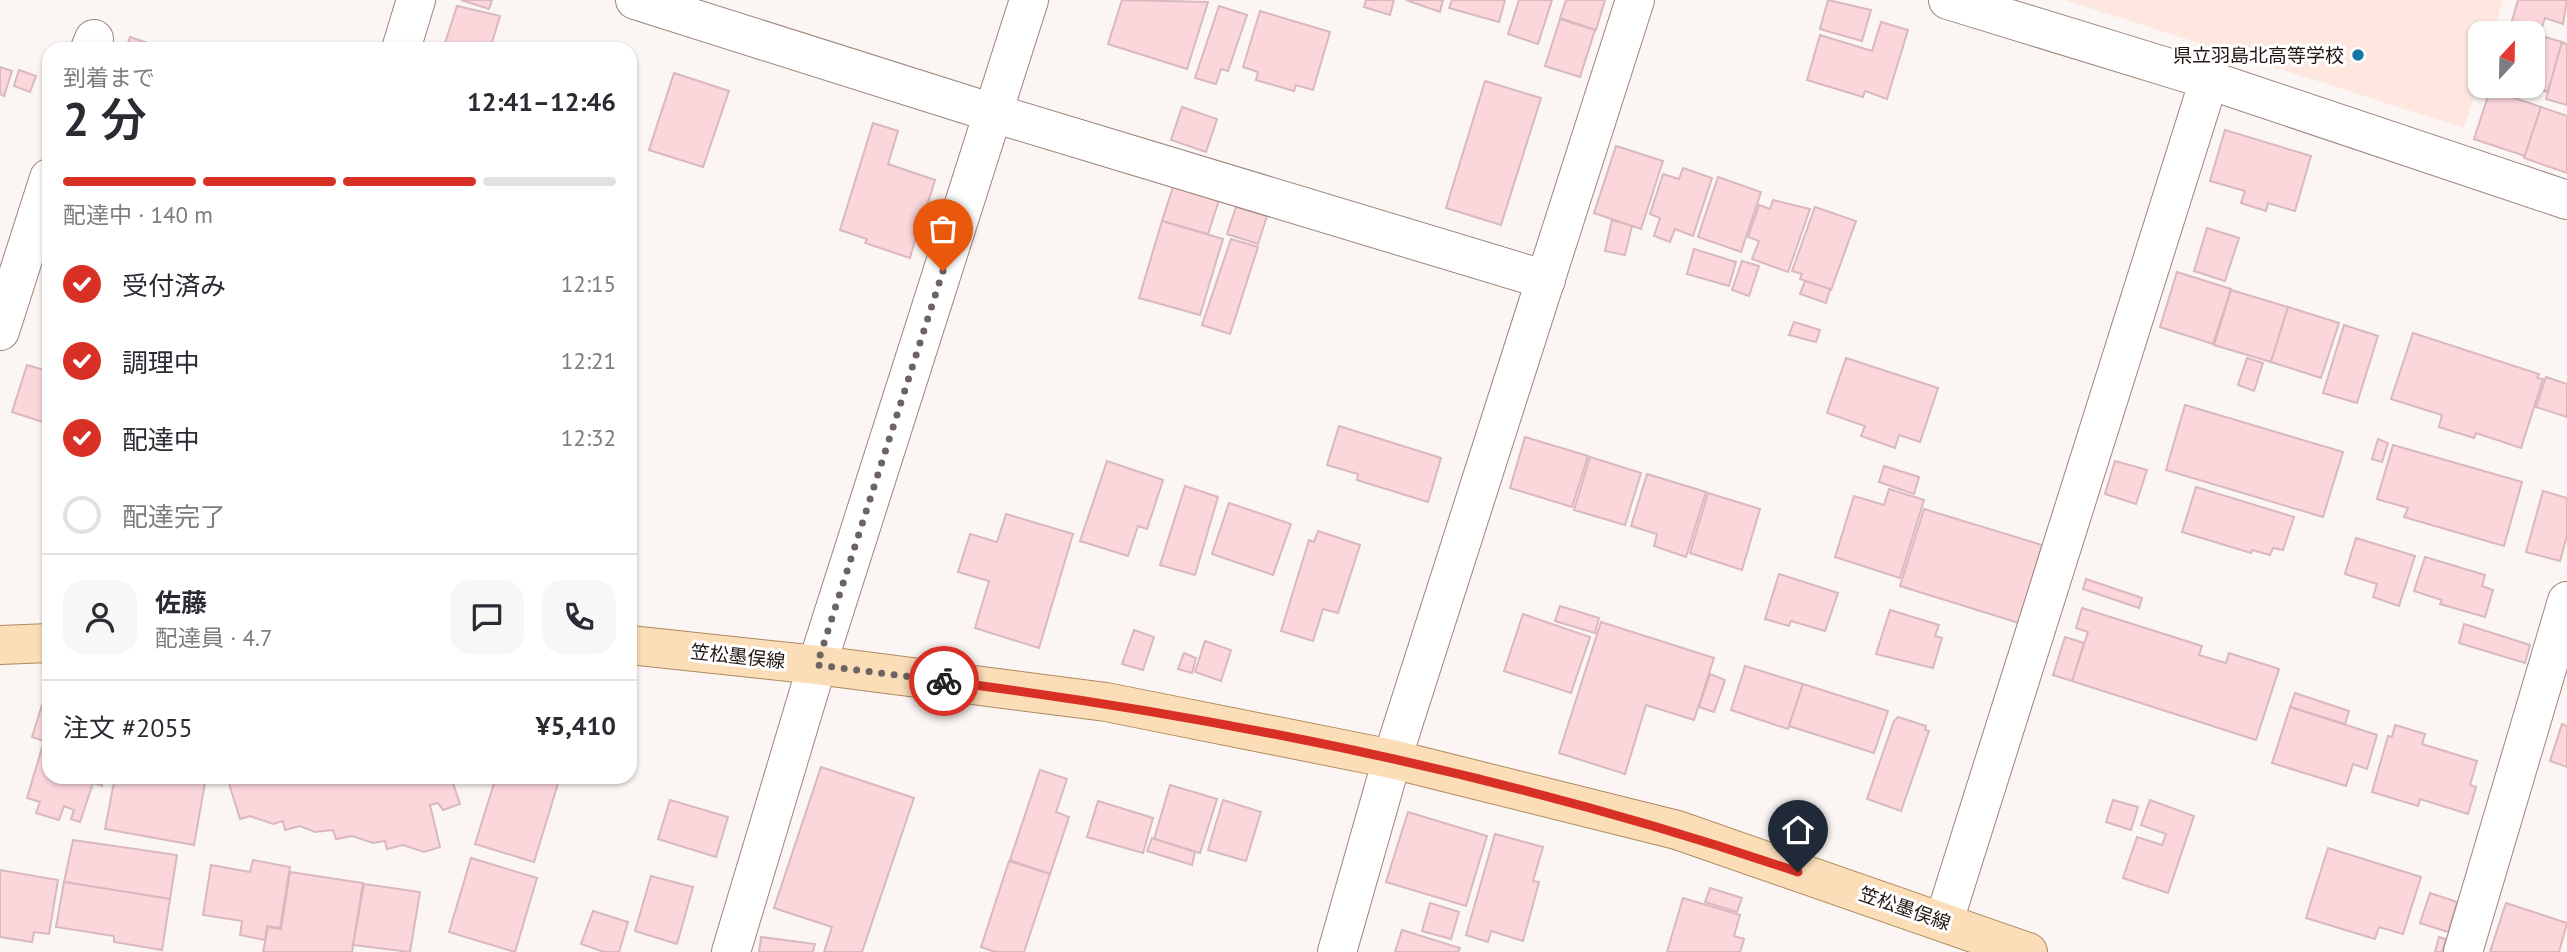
<!DOCTYPE html>
<html lang="ja">
<head>
<meta charset="utf-8">
<style>
	body { margin:0; font-family:"PT Sans","Noto Sans JP",sans-serif; background:#f7f7f7; color:#2b2b33; height:100vh; display:flex; flex-direction:column; font-size:26px; white-space:nowrap }
	* { box-sizing:border-box; margin:0 }
	p { font-size:23px; color:#7c7c81 }
	.icon { flex:none; width:38px; height:38px; fill:none; stroke:currentColor; stroke-width:2; stroke-linecap:round; stroke-linejoin:round }
	.map { position:relative; flex:1; overflow:hidden }
	.side { position:absolute; left:42px; top:42px; width:595px; height:742px; display:flex; flex-direction:column; background:#fff; border-radius:21px; box-shadow:0 2px 5px #0004 }
	.side>* { flex:none }
	.needle { width:46px; rotate:22deg }
	.buttons { position:absolute; left:2468px; top:21px; display:grid; gap:14px }
	.buttons a { display:grid; place-items:center; width:77px; height:77px; border-radius:14px; background:#fff; box-shadow:0 2px 5px #0004; font-size:35px }
	.pin { position:absolute; display:grid; place-items:center; width:60px; height:60px; color:#fff; margin:-72px -30px; border-radius:50% 50% 50% 0; rotate:-45deg; box-shadow:0 0 7px #0007 }
	.pin .icon { rotate:45deg }
	.courier { position:absolute; display:grid; place-items:center; width:70px; height:70px; margin:-35px; border:5px solid #d93025; border-radius:50%; background:#fff; color:#222; box-shadow:0 2px 9px #0007 }
	.headline em { font-style:normal; font-weight:600 }
	.headline div { display:flex; flex-direction:column-reverse }
	.headline { display:flex; align-items:center; justify-content:space-between; height:119px; padding:0 21px }
	h1 { font-size:46px; font-weight:600; line-height:52px }
	.bar { display:grid; grid-template-columns:repeat(4,1fr); gap:10px 7px; align-content:center; height:84px; padding:0 21px }
	.bar i { height:9px; border-radius:5px; background:#e1e1e2 }
	.bar .on { background:#d93025 }
	.bar p { grid-column:span 4 }
	.line { display:flex; align-items:center; gap:18px; padding:0 21px; border-top:2px solid #e1e1e2 }
	.line div { flex:1 }
	.round { display:grid; place-items:center; flex:none; width:74px; height:74px; border-radius:21px; background:#f7f7f7 }
	ol { padding:0 21px; list-style:none }
	li { display:flex; align-items:center; gap:21px; height:77px }
	li p { margin-inline-start:auto }
	li .icon { padding:7px; border-radius:50%; background:#d93025; color:#fff; stroke-width:4 }
	li:last-child { color:#7c7c81 }
	li i { width:38px; height:38px; border:4px solid #e1e1e2; border-radius:50% }
	.map>svg:first-child { display:block }
	.built { fill:#fee7df }
	.building { fill:#fbd7dc; stroke:#d9b9be; stroke-width:2 }
	.lines { fill:none; stroke-linecap:round; stroke-linejoin:round }
	.minor-casing { stroke:#9f847a; stroke-width:40 }
	.major-casing { stroke:#ad8a5f; stroke-width:40 }
	.minor { stroke:#fff; stroke-width:38 }
	.major { stroke:#fbdeb8; stroke-width:38 }
	.done { stroke:#6d6461; stroke-width:7; stroke-dasharray:0 12.6 }
	.route { stroke:#d93025; stroke-width:9 }
	.poi-dot { fill:#1777a4; stroke:#fff; stroke-width:2.5 }
	.labels { text-anchor:middle; stroke-width:6; stroke-linejoin:round; paint-order:stroke }
	.poi-label { font-size:19px; fill:#201612; stroke:#fff; text-anchor:end }
	.street-label { font-size:19px; fill:#201612; stroke:#fff }
</style>
</head>
<body>
<div class="map">
<svg width="2567" height="952" viewBox="0 0 2567 952">
	<rect width="100%" height="100%" fill="#fbf5f3"/>
	<polygon class="built" points="2065,0 2503,0 2493,33 2480,33 2480,77 2464,128"/>
	<g class="building">
		<polygon points="461,0 492,0 489,9"/>
		<polygon points="1122,0 1208,2 1187,69 1108,44"/>
		<polygon points="1366,0 1394,0 1390,15 1364,7"/>
		<polygon points="1406,0 1443,0 1440,12"/>
		<polygon points="1452,0 1505,0 1499,22 1449,8"/>
		<polygon points="1519,0 1552,0 1538,44 1508,34"/>
		<polygon points="1566,0 1605,0 1596,30 1560,18"/>
		<polygon points="1828,0 1871,10 1862,41 1820,29"/>
		<polygon points="2518,0 2567,0 2563,24 2545,18 2540,33 2511,24"/>
		<polygon points="457,6 500,16 490,49 443,49"/>
		<polygon points="1219,6 1247,15 1228,71 1221,69 1216,84 1195,78"/>
		<polygon points="1260,11 1330,32 1313,90 1296,85 1294,91 1256,80 1258,72 1243,67"/>
		<polygon points="1560,19 1595,30 1580,77 1545,66"/>
		<polygon points="1881,22 1908,30 1887,99 1865,91 1863,97 1807,80 1820,35 1872,51"/>
		<polygon points="2510,27 2562,42 2548,92 2528,86 2532,86 2532,33 2508,33"/>
		<polygon points="130,37 165,49 126,49"/>
		<polygon points="2562,42 2567,44 2567,105 2546,99"/>
		<polygon points="0,67 12,71 4,96 0,94"/>
		<polygon points="19,70 36,76 30,92 14,86"/>
		<polygon points="674,73 729,91 703,167 649,150"/>
		<polygon points="1485,81 1541,98 1501,225 1446,208"/>
		<polygon points="2490,90 2541,107 2525,156 2474,139"/>
		<polygon points="1182,107 1217,119 1206,152 1171,140"/>
		<polygon points="2541,107 2567,116 2567,173 2524,158"/>
		<polygon points="873,123 898,131 888,164 935,180 926,209 932,211 922,242 915,240 910,258 865,243 867,239 840,230"/>
		<polygon points="2225,130 2311,156 2295,211 2268,203 2266,211 2241,203 2245,191 2210,181"/>
		<polygon points="1616,146 1663,161 1641,229 1594,213"/>
		<polygon points="1683,168 1712,178 1693,236 1675,229 1670,242 1654,236 1660,218 1650,214 1663,174 1679,179"/>
		<polygon points="1718,177 1761,192 1741,252 1698,237"/>
		<polygon points="1173,187 1219,200 1208,234 1162,221"/>
		<polygon points="1773,200 1810,209 1788,272 1752,259 1759,241 1748,237 1759,205 1770,209"/>
		<polygon points="1236,207 1267,216 1258,244 1227,234"/>
		<polygon points="1815,207 1856,221 1831,290 1800,279 1802,274 1792,271"/>
		<polygon points="1612,220 1632,226 1625,255 1605,251"/>
		<polygon points="1162,221 1223,239 1200,315 1139,298"/>
		<polygon points="2207,228 2239,238 2225,281 2194,271"/>
		<polygon points="1231,239 1258,247 1230,334 1202,325"/>
		<polygon points="1694,249 1736,262 1729,286 1687,274"/>
		<polygon points="1742,261 1759,266 1749,296 1732,290"/>
		<polygon points="2177,272 2231,289 2213,344 2160,327"/>
		<polygon points="1805,281 1830,289 1826,303 1800,294"/>
		<polygon points="2231,290 2288,307 2271,362 2214,345"/>
		<polygon points="2288,307 2339,323 2321,378 2271,362"/>
		<polygon points="1794,322 1820,330 1816,342 1789,335"/>
		<polygon points="2344,325 2378,336 2357,403 2323,393"/>
		<polygon points="2413,333 2539,374 2537,378 2543,379 2521,448 2476,433 2474,438 2439,427 2442,415 2391,399"/>
		<polygon points="1846,358 1938,388 1920,442 1899,435 1895,448 1861,436 1865,426 1827,413"/>
		<polygon points="2247,358 2263,363 2254,391 2238,385"/>
		<polygon points="47,360 49,414 46,423 12,412 27,365 44,370"/>
		<polygon points="2546,377 2567,384 2567,417 2536,407"/>
		<polygon points="2185,405 2343,452 2323,517 2166,470"/>
		<polygon points="1339,426 1441,458 1428,502 1357,480 1358,474 1327,465"/>
		<polygon points="1525,437 1588,456 1572,507 1510,488"/>
		<polygon points="2378,439 2388,443 2382,462 2372,459"/>
		<polygon points="2393,445 2522,482 2504,546 2404,517 2408,508 2377,499"/>
		<polygon points="1590,457 1641,473 1625,525 1574,510"/>
		<polygon points="1107,461 1163,480 1147,529 1138,526 1128,556 1080,541"/>
		<polygon points="2115,461 2147,470 2136,504 2105,494"/>
		<polygon points="1884,466 1919,477 1914,494 1879,482"/>
		<polygon points="1647,474 1706,492 1686,557 1654,546 1657,534 1631,526"/>
		<polygon points="1185,486 1218,497 1195,575 1160,565"/>
		<polygon points="2196,487 2294,517 2283,550 2273,548 2270,555 2252,550 2251,553 2182,532"/>
		<polygon points="1889,489 1924,500 1900,578 1835,557 1854,496 1884,505"/>
		<polygon points="2543,491 2567,498 2567,536 2560,561 2526,552"/>
		<polygon points="1708,493 1760,509 1742,570 1690,553"/>
		<polygon points="1229,503 1291,524 1273,575 1212,554"/>
		<polygon points="1924,509 2042,545 2019,623 1900,586"/>
		<polygon points="1006,514 1073,534 1039,648 975,628 989,581 958,572 970,534 997,542"/>
		<polygon points="1318,531 1360,545 1338,613 1323,609 1313,641 1281,631 1309,540 1314,542"/>
		<polygon points="2356,538 2415,556 2399,606 2373,597 2377,584 2345,574"/>
		<polygon points="2425,557 2485,575 2482,586 2493,590 2485,617 2440,604 2442,600 2414,591"/>
		<polygon points="1779,574 1838,593 1825,631 1791,621 1789,626 1765,619"/>
		<polygon points="2086,579 2142,598 2139,608 2083,589"/>
		<polygon points="1560,606 1599,618 1595,633 1555,621"/>
		<polygon points="2082,608 2202,646 2199,655 2226,663 2229,653 2279,669 2256,740 2072,681 2088,632 2076,628"/>
		<polygon points="1890,610 1939,625 1935,636 1942,638 1933,668 1876,654"/>
		<polygon points="1523,614 1590,637 1571,693 1504,671"/>
		<polygon points="1601,622 1714,658 1694,720 1646,705 1625,774 1559,753"/>
		<polygon points="2464,624 2530,645 2525,663 2459,643"/>
		<polygon points="1134,630 1154,637 1143,670 1122,664"/>
		<polygon points="2065,637 2084,643 2072,681 2053,675"/>
		<polygon points="1205,641 1231,650 1221,681 1195,672"/>
		<polygon points="1184,653 1196,658 1192,673 1178,669"/>
		<polygon points="1745,666 1803,684 1788,729 1731,710"/>
		<polygon points="1710,674 1725,680 1714,712 1699,707"/>
		<polygon points="1803,684 1888,711 1874,753 1789,726"/>
		<polygon points="2295,693 2349,711 2345,724 2290,707"/>
		<polygon points="42,705 49,707 49,777 103,777 102,786 93,783 80,822 71,819 74,810 64,806 59,820 36,813 40,802 27,798 44,741 32,737"/>
		<polygon points="2290,707 2377,735 2367,769 2353,764 2346,786 2272,763"/>
		<polygon points="1898,717 1926,726 1925,730 1929,731 1901,811 1867,799 1894,721"/>
		<polygon points="2562,724 2567,726 2567,767 2550,761"/>
		<polygon points="2395,725 2425,734 2422,744 2477,761 2470,785 2476,787 2468,814 2420,799 2418,806 2372,792 2388,736 2392,737"/>
		<polygon points="821,767 914,798 862,952 824,952 832,927 774,908"/>
		<polygon points="1040,770 1067,779 1056,812 1069,817 1050,874 1010,860"/>
		<polygon points="115,777 206,777 194,845 105,829"/>
		<polygon points="227,777 451,777 460,804 443,810 438,803 430,805 440,847 424,852 403,845 387,849 385,841 373,843 352,836 336,839 333,830 315,832 300,826 285,830 283,821 273,824 250,816 240,819"/>
		<polygon points="496,777 560,777 534,862 475,844"/>
		<polygon points="1170,785 1217,799 1200,853 1154,839"/>
		<polygon points="670,800 728,817 716,857 658,839"/>
		<polygon points="1223,800 1261,812 1246,861 1208,850"/>
		<polygon points="2113,800 2138,807 2131,830 2106,822"/>
		<polygon points="2150,800 2194,816 2168,893 2123,878 2137,837 2162,845 2166,834 2141,825"/>
		<polygon points="1098,801 1153,818 1143,853 1087,837"/>
		<polygon points="1408,812 1487,836 1466,906 1386,882"/>
		<polygon points="1495,834 1543,847 1533,881 1539,882 1523,941 1491,931 1488,942 1466,935"/>
		<polygon points="1152,838 1195,852 1192,865 1147,851"/>
		<polygon points="73,840 177,855 170,899 64,882"/>
		<polygon points="2328,848 2421,877 2403,934 2379,927 2375,939 2306,918"/>
		<polygon points="471,858 537,878 515,952 449,932"/>
		<polygon points="253,860 290,867 280,928 267,926 265,940 240,935 242,921 203,915 211,865 250,872"/>
		<polygon points="1009,861 1050,874 1024,952 995,952 981,947"/>
		<polygon points="0,870 58,880 49,934 34,932 32,942 0,937"/>
		<polygon points="290,872 363,883 352,952 263,952 268,927 281,929"/>
		<polygon points="651,876 693,887 677,944 635,931"/>
		<polygon points="64,882 170,899 162,950 114,942 114,936 56,927"/>
		<polygon points="364,884 420,892 410,952 353,945"/>
		<polygon points="1710,888 1742,898 1737,912 1705,902"/>
		<polygon points="2430,893 2457,902 2448,932 2420,923"/>
		<polygon points="1683,898 1740,915 1734,936 1744,939 1740,952 1667,952"/>
		<polygon points="1430,903 1459,912 1451,939 1422,931"/>
		<polygon points="2506,903 2567,923 2559,952 2490,952"/>
		<polygon points="593,911 628,922 619,952 604,952 581,944"/>
		<polygon points="1402,930 1460,948 1458,952 1395,952"/>
		<polygon points="761,937 815,944 813,952 759,952"/>
		<polygon points="2439,937 2446,939 2442,952 2435,952"/>
	</g>
	<g class="lines">
		<g class="minor-casing">
			<g id="minor">
				<polyline points="635,0 993,113 1546,280"/>
				<polyline points="1948,0 2209,80 2567,200"/>
				<polyline points="90,49 94,39"/>
				<polyline points="401,49 416,0"/>
				<polyline points="0,331 49,178"/>
				<polyline points="1944,921 2209,80"/>
				<polyline points="731,952 817,665 1029,0"/>
				<polyline points="1337,952 1392,759 1635,0"/>
				<polyline points="2463,952 2567,601"/>
			</g>
		</g>
		<g class="major-casing">
			<g id="major">
				<polyline points="0,645 49,643"/>
				<polyline points="630,645 817,665 1106,702 1392,759 1677,830 2028,952"/>
			</g>
		</g>
		<use href="#minor" class="minor"/>
		<use href="#major" class="major"/>
	</g>
	<g class="lines">
		<polyline class="done" points="943,271 817,665 944,681"/>
		<path class="route" d="M944,681C1233,718 1523,778 1798,872"/>
	</g>
	<circle class="poi-dot" cx="2358" cy="55" r="7"/>
	<g class="labels">
		<g class="poi-label">
			<text x="2344" y="62">県立羽島北高等学校</text>
		</g>
		<g class="street-label">
			<text transform="translate(738 656) rotate(6)" y="7">笠松墨俣線</text>
			<text transform="translate(1905 908) rotate(19)" y="7">笠松墨俣線</text>
		</g>
	</g>
</svg>
<div class="buttons">
<a><svg class="needle" viewBox="-14 -14 28 28"><path d="M0-13l5 13h-10z" fill="#e53935"/><path d="M0 13l5-13h-10z" fill="#7c7c81"/></svg></a>
</div>
<div class="pin" style="left:943px;top:271px;background:#ea580c"><svg class="icon" aria-label="bag" viewBox="0 0 24 24"><path d="M5 8h14l-1 12H6zM9 8a3 3 0 0 1 6 0"/></svg></div>
<div class="pin" style="left:1798px;top:872px;background:#1f2937"><svg class="icon" aria-label="home" viewBox="0 0 24 24"><path d="M3 11l9-7 9 7M6 9v11h12V9"/></svg></div>
<div class="courier" style="left:944px;top:681px"><svg class="icon" aria-label="bike" viewBox="0 0 24 24"><circle cx="6" cy="16" r="4"/><circle cx="18" cy="16" r="4"/><path d="M6 16l4-8h5l3 8M10 8l3 8H6M13 5h3"/></svg></div>
<section class="side">
<div class="headline"><div><h1>2 分</h1><p>到着まで</p></div><em>12:41–12:46</em></div>
<div class="bar"><i class="on"></i><i class="on"></i><i class="on"></i><i></i><p>配達中 · 140 m</p></div>
<ol>
<li><svg class="icon" aria-label="check" viewBox="0 0 24 24"><path d="M5 12l5 5 9-10"/></svg>受付済み<p>12:15</p></li>
<li><svg class="icon" aria-label="check" viewBox="0 0 24 24"><path d="M5 12l5 5 9-10"/></svg>調理中<p>12:21</p></li>
<li><svg class="icon" aria-label="check" viewBox="0 0 24 24"><path d="M5 12l5 5 9-10"/></svg>配達中<p>12:32</p></li>
<li><i></i>配達完了</li>
</ol>
<div class="line" style="height:126px"><a class="round"><svg class="icon" aria-label="person" viewBox="0 0 24 24"><circle cx="12" cy="8" r="4"/><path d="M4 21q1-7 8-7t8 7"/></svg></a><div><b>佐藤</b><p>配達員 · 4.7</p></div><a class="round"><svg class="icon" aria-label="chat" viewBox="0 0 24 24"><path d="M4 5h16v11H9l-5 4z"/></svg></a><a class="round"><svg class="icon" aria-label="phone" viewBox="0 0 24 24"><path d="M5 4h4l2 5-3 2q2 4 5 5l2-3 5 2v4C11 20 4 13 5 4z"/></svg></a></div>
<div class="line" style="height:91px"><div>注文 #2055</div><b>¥5,410</b></div>
</section>
</div>
</body>
</html>
